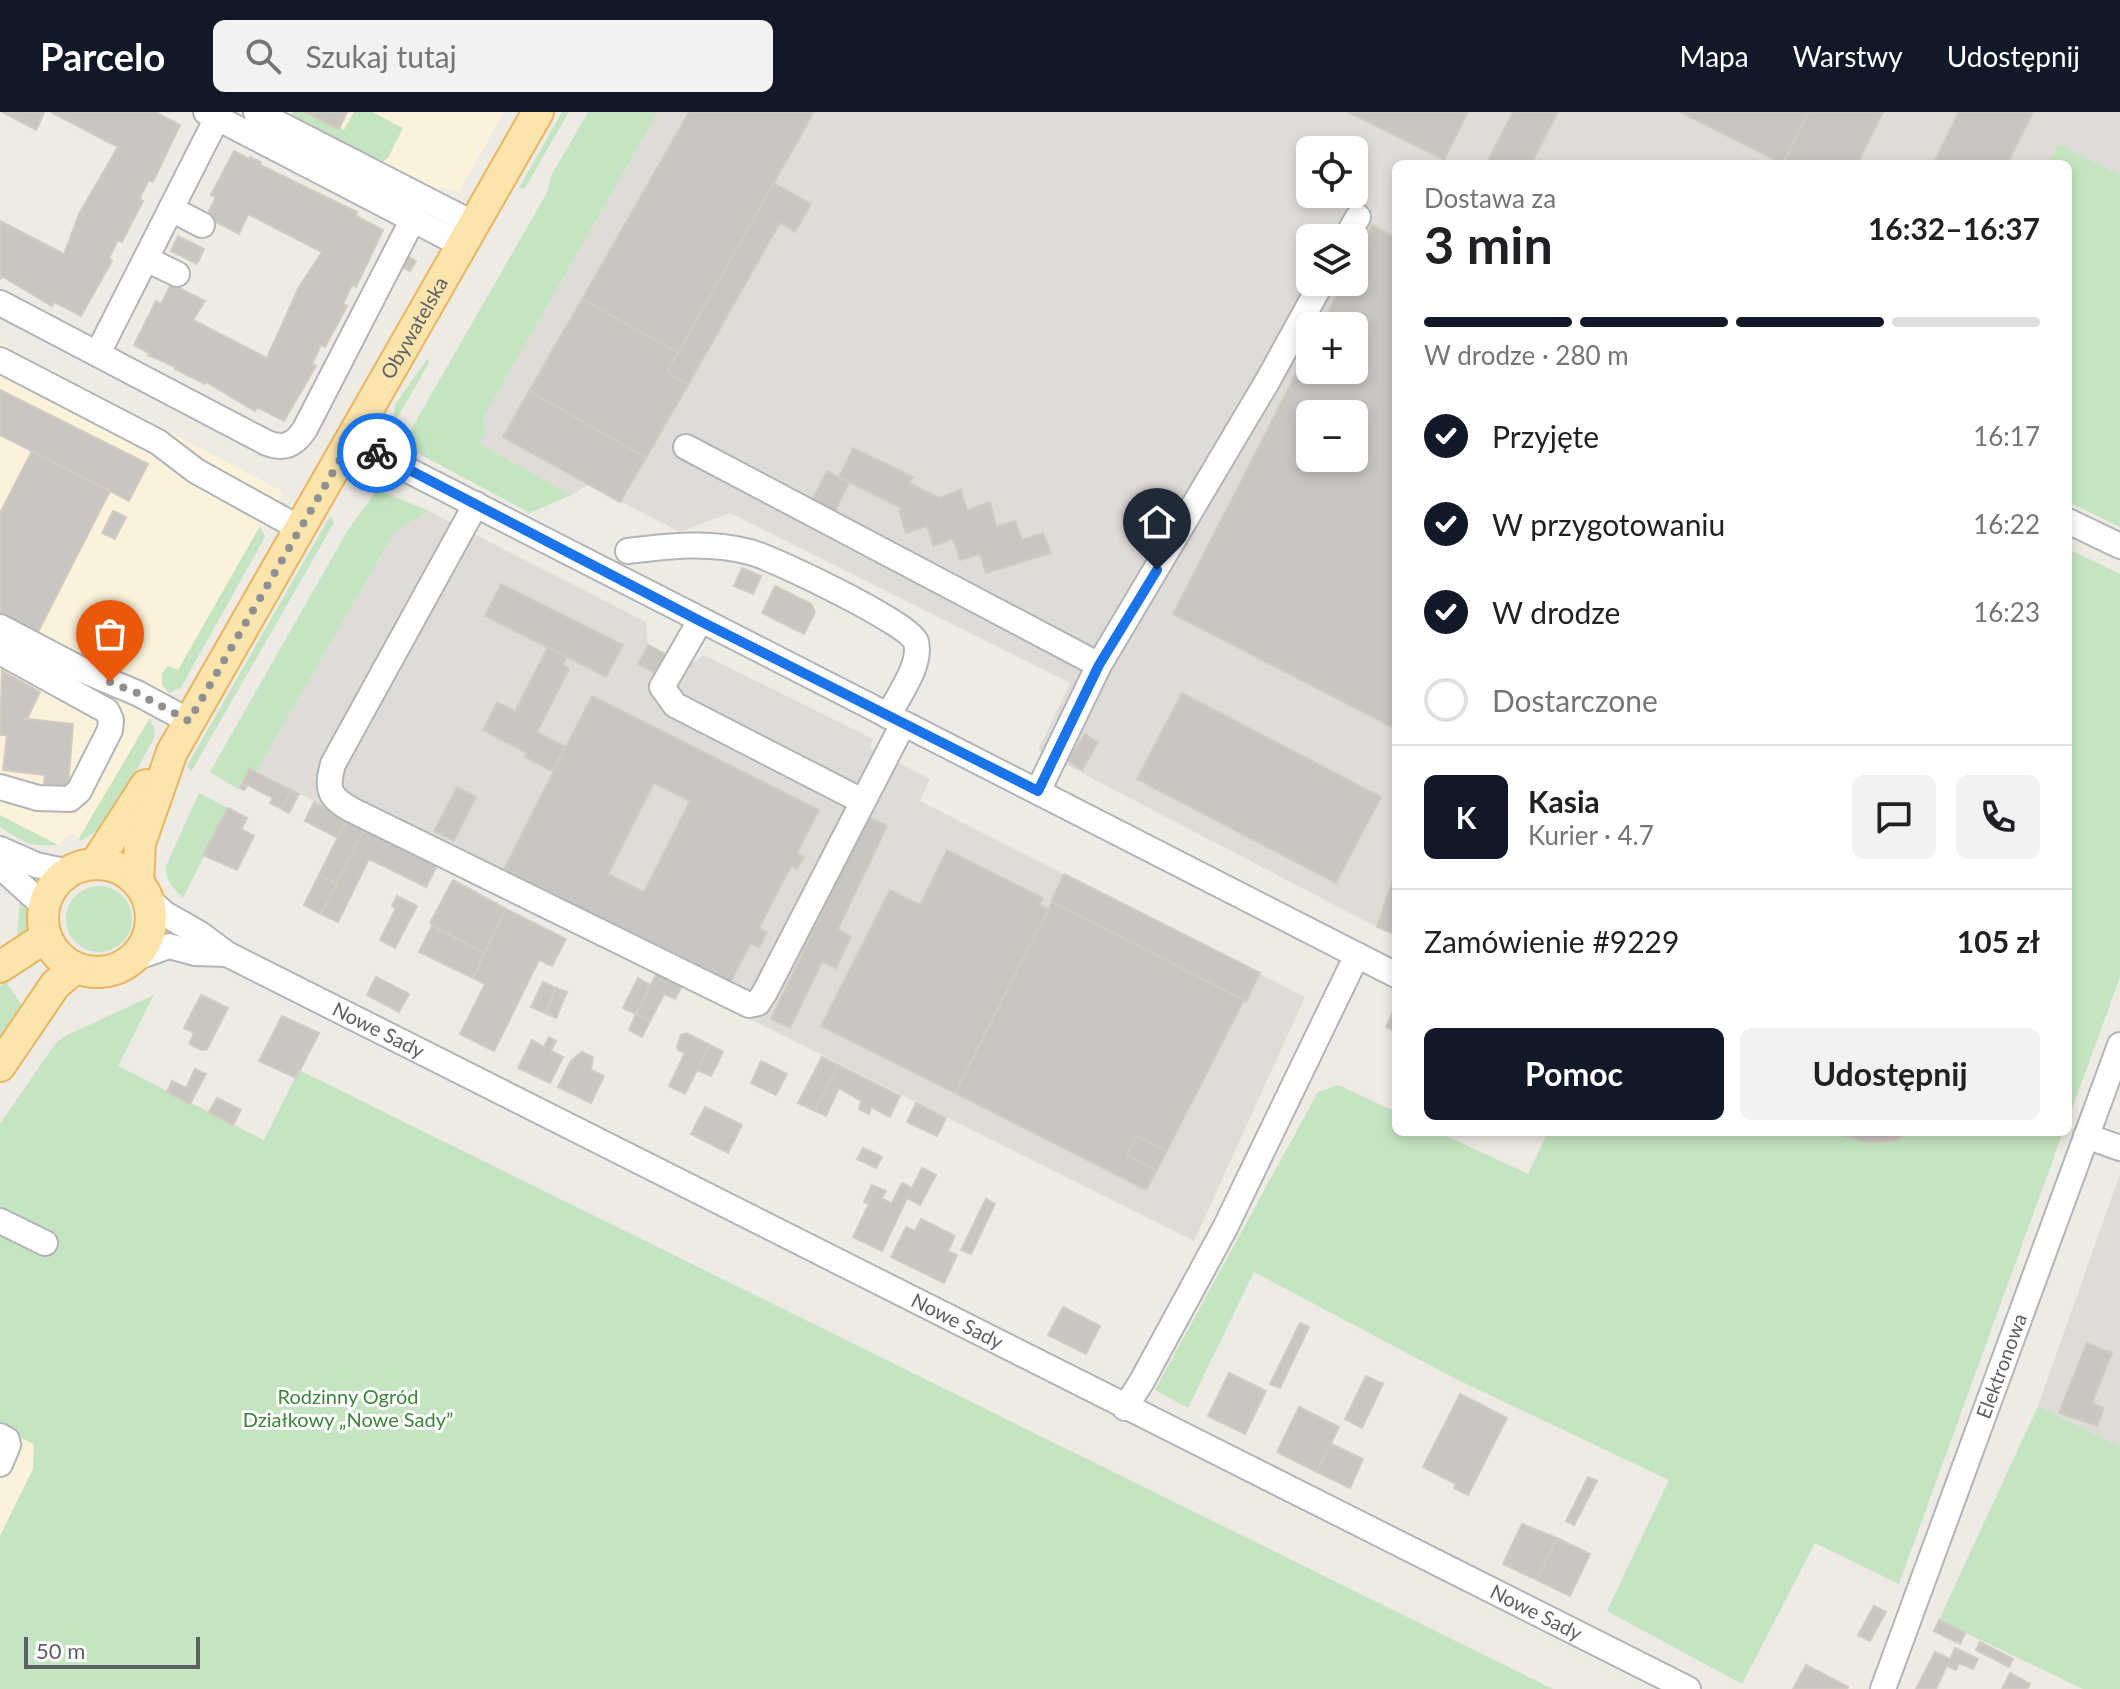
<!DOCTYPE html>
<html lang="pl">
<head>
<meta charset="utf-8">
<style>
	body { margin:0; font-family:Lato,sans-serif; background:#f2f2f2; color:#202124; height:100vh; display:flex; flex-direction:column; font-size:30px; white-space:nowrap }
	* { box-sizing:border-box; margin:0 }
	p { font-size:26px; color:#757577 }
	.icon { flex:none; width:44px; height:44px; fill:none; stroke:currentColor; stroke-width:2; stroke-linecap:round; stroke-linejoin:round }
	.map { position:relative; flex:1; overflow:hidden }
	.drawer { position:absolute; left:1392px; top:48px; width:680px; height:976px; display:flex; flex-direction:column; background:#fff; border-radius:12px; box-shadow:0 4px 12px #0003 }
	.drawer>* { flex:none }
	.buttons { position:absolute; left:1296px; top:24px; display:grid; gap:16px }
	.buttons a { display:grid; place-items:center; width:72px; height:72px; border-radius:12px; background:#fff; box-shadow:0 4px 12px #0003; font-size:40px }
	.scale { position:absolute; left:24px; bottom:20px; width:176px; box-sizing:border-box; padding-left:8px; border:4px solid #5c6064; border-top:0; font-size:22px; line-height:28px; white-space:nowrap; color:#5c6064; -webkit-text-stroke:6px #fff; paint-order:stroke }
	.pin { position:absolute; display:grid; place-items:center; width:68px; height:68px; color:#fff; margin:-82px -34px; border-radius:50% 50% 50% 0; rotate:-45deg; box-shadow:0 0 8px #0007 }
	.pin .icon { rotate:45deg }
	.courier { position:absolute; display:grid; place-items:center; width:80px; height:80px; margin:-40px; border:6px solid #1a73e8; border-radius:50%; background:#fff; color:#222; box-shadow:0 2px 10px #0007 }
	.headline em { font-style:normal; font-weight:700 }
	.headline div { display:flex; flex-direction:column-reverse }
	.headline { display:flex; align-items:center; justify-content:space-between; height:136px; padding:0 32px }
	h1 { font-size:52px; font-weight:700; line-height:60px }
	.bar { display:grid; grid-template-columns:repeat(4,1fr); gap:12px 8px; align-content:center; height:96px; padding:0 32px }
	.bar i { height:10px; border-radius:6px; background:#e0e0e0 }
	.bar .selected { background:#111827 }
	.bar p { grid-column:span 4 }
	.line { display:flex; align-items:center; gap:20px; padding:0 32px; border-top:2px solid #e0e0e0 }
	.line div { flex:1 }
	.round { display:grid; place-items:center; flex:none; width:84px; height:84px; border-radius:12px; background:#f2f2f2 }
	ol { padding:0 32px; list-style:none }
	li { display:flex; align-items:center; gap:24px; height:88px }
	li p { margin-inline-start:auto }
	li .icon { padding:8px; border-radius:50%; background:#111827; color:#fff; stroke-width:4 }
	li:last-child { color:#757577 }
	li i { width:44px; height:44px; border:4px solid #e0e0e0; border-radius:50% }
	.button { display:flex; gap:16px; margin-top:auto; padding:16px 32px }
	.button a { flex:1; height:92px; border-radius:12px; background:#111827; color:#fff; font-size:32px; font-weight:700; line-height:92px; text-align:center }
	.button a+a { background:#f2f2f2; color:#202124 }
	header { display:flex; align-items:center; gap:48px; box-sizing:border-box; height:112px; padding:0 40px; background:#111827; color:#fff }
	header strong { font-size:38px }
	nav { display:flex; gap:44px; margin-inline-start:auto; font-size:28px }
	.search { width:560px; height:72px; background:#f2f2f2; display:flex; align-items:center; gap:20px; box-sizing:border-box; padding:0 28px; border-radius:12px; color:#757577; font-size:30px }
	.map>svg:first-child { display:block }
	.commercial { fill:#fcf1da }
	.industrial { fill:#dfdcd8; fill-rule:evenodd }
	.green { fill:#c5e4c1 }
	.building { fill:#c9c5c1; stroke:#d2cbc2; stroke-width:2; fill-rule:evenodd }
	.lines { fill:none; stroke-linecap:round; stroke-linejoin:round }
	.minor-casing { stroke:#b1b5b8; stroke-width:28 }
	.major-casing { stroke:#eab560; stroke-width:34 }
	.minor { stroke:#fff; stroke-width:24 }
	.major { stroke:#fbe5ac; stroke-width:30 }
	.done { stroke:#8f9091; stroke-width:8; stroke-dasharray:0 14.4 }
	.route { stroke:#1a73e8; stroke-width:10 }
	.labels { text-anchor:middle; stroke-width:6; stroke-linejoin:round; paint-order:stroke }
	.street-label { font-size:20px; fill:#5c6064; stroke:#fff }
	.park-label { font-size:20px; fill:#3e853a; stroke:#fff }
</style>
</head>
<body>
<header>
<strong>Parcelo</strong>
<div class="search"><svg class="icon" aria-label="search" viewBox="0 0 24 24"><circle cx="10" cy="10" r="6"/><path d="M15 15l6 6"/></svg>Szukaj tutaj</div>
<nav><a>Mapa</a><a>Warstwy</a><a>Udostępnij</a></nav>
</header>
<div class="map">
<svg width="2120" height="1577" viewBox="0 0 2120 1577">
	<rect width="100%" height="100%" fill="#eeeae4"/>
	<g class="commercial">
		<polygon points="229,0 504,0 459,80 441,75 428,102"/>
		<polygon points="0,231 284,380 79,726 71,722 58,733 0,703"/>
		<polygon points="0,1316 34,1332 33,1357 0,1424"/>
	</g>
	<g class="industrial">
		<path d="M658,0H2120V63L2058,32L2048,52H1396V825L1038,638L1070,571L730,401L680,420L588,373L571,383L480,332L485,321L483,306ZM1310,38H1354V82H1310ZM1310,126H1354V170H1310ZM1310,214H1354V258H1310ZM1310,302H1354V346H1310Z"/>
		<polygon points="429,399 646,510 648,533 677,548 688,554 704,543 873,627 870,636 930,667 920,689 1305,885 1194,1129 256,660 395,419"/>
		<polygon points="2120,1062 2120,1335 2038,1294"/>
	</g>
	<g class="green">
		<polygon points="293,0 305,0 344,18 354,0 372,0 403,16 388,46 382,50 372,48 290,5"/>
		<polygon points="562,0 569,0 525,76 519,76"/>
		<polygon points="588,0 658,0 483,306 485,321 480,332 571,383 530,401 410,337 405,328 548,79 551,64"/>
		<polygon points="2058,32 2120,63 2120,415 2068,390 2068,52 2048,52"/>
		<polygon points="427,247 429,251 392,315 395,293"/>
		<polygon points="377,378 429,399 395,419 256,660 249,657 238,677 210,660 348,418"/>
		<polygon points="330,404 334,411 191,660 187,654"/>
		<polygon points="260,414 265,425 184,570 181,575 169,581 162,573 162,561 168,554 178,558"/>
		<polygon points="2068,437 2120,462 2120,865 2068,1008"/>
		<polygon points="150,606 155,620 153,628 106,713 80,729 79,726"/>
		<path d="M199,681L228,696L183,786C173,777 166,768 166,754Z"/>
		<path d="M0,703L58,733C28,735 24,730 0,715Z"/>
		<circle cx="99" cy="807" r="33"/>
		<polygon points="20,788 33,804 35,814 16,834"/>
		<polygon points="6,870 21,892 0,927 0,874"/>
		<polygon points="154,883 118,954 264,1028 299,958 1553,1577 0,1577 0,1424 33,1357 34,1332 0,1316 0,1012 55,932 63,925"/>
		<polygon points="1338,973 1396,1000 1396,1020 1438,1020 1528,1062 1548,1020 2063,1020 1899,1472 1815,1431 1742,1572 1607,1499 1669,1368 1456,1267 1254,1160 1188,1296 1155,1278 1318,980"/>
		<polygon points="2038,1294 2120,1335 2120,1577 2083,1577 1939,1508"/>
	</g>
	<g class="building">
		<polygon points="2,0 43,0 44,1 36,18"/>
		<polygon points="51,0 155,0 180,13 153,70 149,68 139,87 143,89 122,130 118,128 109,146 112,149 81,204 54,190 52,194 3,165 0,167 0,109 64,142 79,102 118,35"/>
		<polygon points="305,0 347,0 339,17"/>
		<polygon points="689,0 814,0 678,241 582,187"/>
		<polygon points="1348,0 1468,0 1444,48"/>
		<polygon points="1513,0 1558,0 1531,52 1486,52"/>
		<polygon points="1680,0 1809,0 1783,52"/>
		<polygon points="1809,0 1883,0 1857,52 1783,52"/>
		<polygon points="1959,0 2033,0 2007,52 1933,52"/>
		<polygon points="234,39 249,47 250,45 261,50 260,53 357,100 356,104 383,118 356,175 352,173 343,192 347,194 325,235 321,233 312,252 316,254 284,309 257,295 255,299 206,270 205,272 175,257 176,255 148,243 149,241 134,233 156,189 161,192 171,172 205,189 193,208 267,246 299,175 322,140 248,102 239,122 206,105 216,85 211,83"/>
		<polygon points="774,71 811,92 795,120 780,111 688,273 667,260"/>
		<path d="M1372,113L1396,126V617L1173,502L1310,234V258H1354V214H1321L1343,170H1354V149ZM1310,302H1354V346H1310Z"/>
		<polygon points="178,124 204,137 197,152 171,139"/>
		<polygon points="408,144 416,149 410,159 402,155"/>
		<polygon points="582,187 678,241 667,260 688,273 646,346 529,279"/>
		<polygon points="0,278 148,352 129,389 0,323"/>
		<polygon points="529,279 646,346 620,390 503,325"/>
		<polygon points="853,336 913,365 909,371 939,386 961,377 967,398 990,390 996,414 1015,409 1022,428 1043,421 1051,441 986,461 980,442 960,448 953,427 933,434 927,414 906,421 899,399 903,397 839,365"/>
		<polygon points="32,339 110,379 37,522 0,503 0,401"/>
		<polygon points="827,359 849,371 827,415 804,403"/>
		<polygon points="113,399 126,405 115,427 102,421"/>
		<polygon points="742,456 761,464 753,482 734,474"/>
		<polygon points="501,472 623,533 606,565 485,504"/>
		<polygon points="775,474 811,492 815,500 804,522 762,501"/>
		<polygon points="648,533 667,543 657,562 638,552"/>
		<polygon points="548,535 567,545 563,553 569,557 537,620 565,635 552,659 525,645 527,641 483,618 497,590 515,599"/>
		<polygon points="2,559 40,580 27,607 73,612 68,676 44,673 45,663 3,658 7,623 0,623"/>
		<polygon points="1182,581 1381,685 1336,771 1137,667"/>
		<path d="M592,584L819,698L797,741L804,745L797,757L791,754L759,816L767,820L759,836L751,831L729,873L504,757ZM654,671L690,689L644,780L608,762Z"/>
		<polygon points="1085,622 1098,630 1082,658 1068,649"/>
		<polygon points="249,657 291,678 282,697 270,691 273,686 248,673 244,678 240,676"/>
		<polygon points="457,675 476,685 454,729 434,719"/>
		<polygon points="291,678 299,682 289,701 282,697"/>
		<polygon points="314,690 347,707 338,726 305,709"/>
		<polygon points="228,696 247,706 241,717 254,724 237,758 203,743"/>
		<polygon points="868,704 887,714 838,817 851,825 836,856 822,850 790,916 771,907"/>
		<polygon points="347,707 365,716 337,772 319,763"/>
		<polygon points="365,716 438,752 426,775 369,747 338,810 321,802"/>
		<polygon points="947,738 1043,786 1039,792 1049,797 955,981 821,914 890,778 920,793"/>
		<polygon points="1396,759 1396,822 1377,815"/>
		<polygon points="1064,762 1260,861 1246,890 1052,790 1051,789"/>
		<polygon points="319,763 337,772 321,802 304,793"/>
		<polygon points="453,768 506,797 484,841 430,811"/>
		<polygon points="397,784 417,794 395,836 380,828 396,796 392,794"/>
		<polygon points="1052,790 1244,888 1167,1039 1137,1024 1127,1043 1157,1058 1146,1078 955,981"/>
		<polygon points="506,797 566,827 552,854 539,848 494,939 460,922 485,872 473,866"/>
		<polygon points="432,814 484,841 473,866 419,840"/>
		<polygon points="657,861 682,874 675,887 664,882 650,909 636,902"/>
		<polygon points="376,865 409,882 399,900 367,883"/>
		<polygon points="638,866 650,873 636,902 623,896"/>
		<polygon points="543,870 556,876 545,901 531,895"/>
		<polygon points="556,876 567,880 556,906 545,901"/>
		<polygon points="201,883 228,896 207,937 202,938 189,932 194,921 184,916"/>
		<polygon points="1396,893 1396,920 1386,915"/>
		<polygon points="636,902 650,909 642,925 629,918"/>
		<polygon points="282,904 319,921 296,966 259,949"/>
		<polygon points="686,921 710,933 685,982 669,974 685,941 678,938 677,934 681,923"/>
		<polygon points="549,925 556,929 551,939 563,945 550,971 518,956 532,928 544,935"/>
		<polygon points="710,933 723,940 711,964 697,958"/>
		<polygon points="582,940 593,945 591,958 604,964 591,991 558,975 571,949"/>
		<polygon points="822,945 838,953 815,999 798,991"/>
		<polygon points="761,949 787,962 776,983 751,971"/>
		<polygon points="838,953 900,984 890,1005 871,995 869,1002 859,997 861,989 839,976 826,1004 815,999"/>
		<polygon points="195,957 206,962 190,992 167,980 172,969 186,976"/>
		<polygon points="217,986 241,998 233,1013 209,1000"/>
		<polygon points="916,991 946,1006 937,1024 907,1010"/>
		<polygon points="705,995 742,1013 728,1041 691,1022"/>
		<polygon points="1834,1020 1910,1020 1894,1029 1865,1030"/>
		<polygon points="1137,1024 1167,1039 1157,1058 1127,1043"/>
		<polygon points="863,1036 882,1045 876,1056 857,1047"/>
		<polygon points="922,1056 936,1063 920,1093 907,1086"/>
		<polygon points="902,1071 912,1076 882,1139 853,1125 869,1092 864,1090 872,1073 886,1079 882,1087 892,1091"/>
		<polygon points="986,1087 995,1092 971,1142 961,1138"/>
		<polygon points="921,1107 955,1124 948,1139 957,1143 944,1171 891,1145 906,1115 915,1119"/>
		<polygon points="1063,1195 1100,1214 1086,1242 1048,1223"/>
		<polygon points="1300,1211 1309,1215 1280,1276 1270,1272"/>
		<polygon points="2087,1231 2112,1241 2092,1291 2104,1296 2097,1314 2059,1301"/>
		<polygon points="1229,1261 1266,1279 1245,1322 1208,1304"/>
		<polygon points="1366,1264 1383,1272 1362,1316 1345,1307"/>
		<polygon points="1460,1282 1507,1306 1468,1383 1454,1376 1456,1372 1423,1355"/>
		<polygon points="1299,1295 1339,1315 1317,1360 1277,1340"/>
		<polygon points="1331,1332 1363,1347 1350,1376 1317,1360"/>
		<polygon points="1588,1365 1597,1369 1574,1413 1566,1409"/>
		<polygon points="1522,1412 1557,1426 1537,1468 1503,1452"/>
		<polygon points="1557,1426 1590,1442 1570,1484 1537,1468"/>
		<polygon points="1874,1494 1886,1500 1870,1529 1858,1523"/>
		<polygon points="1939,1508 1965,1521 1960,1532 1934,1519"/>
		<polygon points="1980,1530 2013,1547 2009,1555 1976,1538"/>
		<polygon points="1955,1536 1978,1547 1973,1557 1959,1551 1956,1558 1947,1554"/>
		<polygon points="1935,1540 1950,1547 1936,1577 1916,1577"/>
		<polygon points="1806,1553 1848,1575 1847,1577 1793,1577"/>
		<polygon points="2010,1561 2030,1572 2027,1577 2002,1577"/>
	</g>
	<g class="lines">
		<g class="minor-casing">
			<g id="minor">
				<polyline points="206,0 462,133"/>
				<polyline points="256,0 474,112"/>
				<polyline points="171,97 202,113"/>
				<polyline points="1346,126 1358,105"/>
				<polyline points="146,147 177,162"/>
				<path d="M0,191L267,331C285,338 295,332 305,317L413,107"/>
				<polyline points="98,241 217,6"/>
				<polyline points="0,248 158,330 196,359 299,416"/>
				<polyline points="351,329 1396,863"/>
				<polyline points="686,335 1099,553"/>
				<path d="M476,392L333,652C326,678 329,685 352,698L749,893L758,891L765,880L903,612"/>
				<polyline points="2068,409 2120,434"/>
				<path d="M628,439C669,434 709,429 750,440C773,446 911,512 916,530C922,553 898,584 888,604"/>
				<polyline points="700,509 662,575 675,593 862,689"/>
				<polyline points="0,515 82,558 137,581 189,609"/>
				<polyline points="0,540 107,599 111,608 110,618 79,679 70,687 38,686 0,675"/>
				<polyline points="1038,679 1099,553 1267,270 1322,170"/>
				<polyline points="0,737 36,753 68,760"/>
				<polyline points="0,754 43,793"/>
				<path id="s1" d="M148,787L165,802L200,822L227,842L1688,1577"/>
				<polyline points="135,846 169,834 195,841 227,842"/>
				<polyline points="2086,1024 2120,1036"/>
				<polyline points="0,1109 45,1131"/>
				<polyline points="1125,1296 1142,1269 1225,1116 1357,843"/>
				<polyline points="0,1324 7,1328 8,1333 0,1352"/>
				<path id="s2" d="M1883,1577L2120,933"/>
			</g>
		</g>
		<g class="major-casing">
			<g id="major">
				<circle cx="97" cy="806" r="54"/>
				<polyline points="95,752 146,673"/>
				<path id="s3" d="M138,770L140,731L172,640L538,0"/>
				<polyline points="0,855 46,825"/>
				<polyline points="0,954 55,873 75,856"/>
			</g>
		</g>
		<use href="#minor" class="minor"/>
		<use href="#major" class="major"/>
	</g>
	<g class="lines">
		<polyline class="done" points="110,570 137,581 189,609 351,329 377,341"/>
		<polyline class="route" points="377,341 700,509 1038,679 1099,553 1157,458"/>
	</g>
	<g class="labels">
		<g class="street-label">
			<text dy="7" stroke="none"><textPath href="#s3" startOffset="624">Obywatelska</textPath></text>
			<text dy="7" stroke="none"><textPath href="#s1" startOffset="266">Nowe Sady</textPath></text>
			<text dy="7" stroke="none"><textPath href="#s1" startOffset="914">Nowe Sady</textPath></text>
			<text dy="7" stroke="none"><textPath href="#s2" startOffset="344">Elektronowa</textPath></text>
			<text dy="7" stroke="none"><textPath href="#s1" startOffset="1562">Nowe Sady</textPath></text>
		</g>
		<g class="park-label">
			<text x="348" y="1292">Rodzinny Ogród<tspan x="348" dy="23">Działkowy „Nowe Sady”</tspan></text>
		</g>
	</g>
</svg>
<div class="buttons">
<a><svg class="icon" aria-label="locate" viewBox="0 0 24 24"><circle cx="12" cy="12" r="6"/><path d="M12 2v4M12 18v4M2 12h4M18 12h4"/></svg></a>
<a><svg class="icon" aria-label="layers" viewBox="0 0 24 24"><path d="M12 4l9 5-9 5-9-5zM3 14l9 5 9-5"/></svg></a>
<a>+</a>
<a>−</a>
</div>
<div class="scale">50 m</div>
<div class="pin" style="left:110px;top:570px;background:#ea580c"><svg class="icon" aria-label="bag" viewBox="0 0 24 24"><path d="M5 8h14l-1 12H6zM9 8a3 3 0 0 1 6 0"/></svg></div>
<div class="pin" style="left:1157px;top:458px;background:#1f2937"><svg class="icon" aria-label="home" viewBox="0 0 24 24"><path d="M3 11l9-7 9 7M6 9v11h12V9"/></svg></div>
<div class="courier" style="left:377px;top:341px"><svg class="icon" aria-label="bike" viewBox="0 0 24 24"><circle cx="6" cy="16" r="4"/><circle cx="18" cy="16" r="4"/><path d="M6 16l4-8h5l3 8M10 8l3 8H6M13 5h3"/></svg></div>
<section class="drawer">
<div class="headline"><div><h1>3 min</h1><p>Dostawa za</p></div><em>16:32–16:37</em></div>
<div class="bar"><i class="selected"></i><i class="selected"></i><i class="selected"></i><i></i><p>W drodze · 280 m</p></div>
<ol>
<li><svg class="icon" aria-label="check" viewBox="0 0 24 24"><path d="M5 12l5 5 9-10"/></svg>Przyjęte<p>16:17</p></li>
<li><svg class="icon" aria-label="check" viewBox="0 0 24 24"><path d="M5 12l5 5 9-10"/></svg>W przygotowaniu<p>16:22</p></li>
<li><svg class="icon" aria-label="check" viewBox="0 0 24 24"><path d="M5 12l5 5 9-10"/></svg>W drodze<p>16:23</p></li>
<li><i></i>Dostarczone</li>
</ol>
<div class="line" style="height:144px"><b class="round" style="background:#111827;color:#fff">K</b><div><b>Kasia</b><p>Kurier · 4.7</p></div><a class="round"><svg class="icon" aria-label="chat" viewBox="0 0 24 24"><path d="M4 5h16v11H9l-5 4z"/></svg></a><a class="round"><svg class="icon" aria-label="phone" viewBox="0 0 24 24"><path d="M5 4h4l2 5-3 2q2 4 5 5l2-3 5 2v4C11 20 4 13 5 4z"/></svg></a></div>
<div class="line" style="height:104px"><div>Zamówienie #9229</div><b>105 zł</b></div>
<div class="button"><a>Pomoc</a><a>Udostępnij</a></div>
</section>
</div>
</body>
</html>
